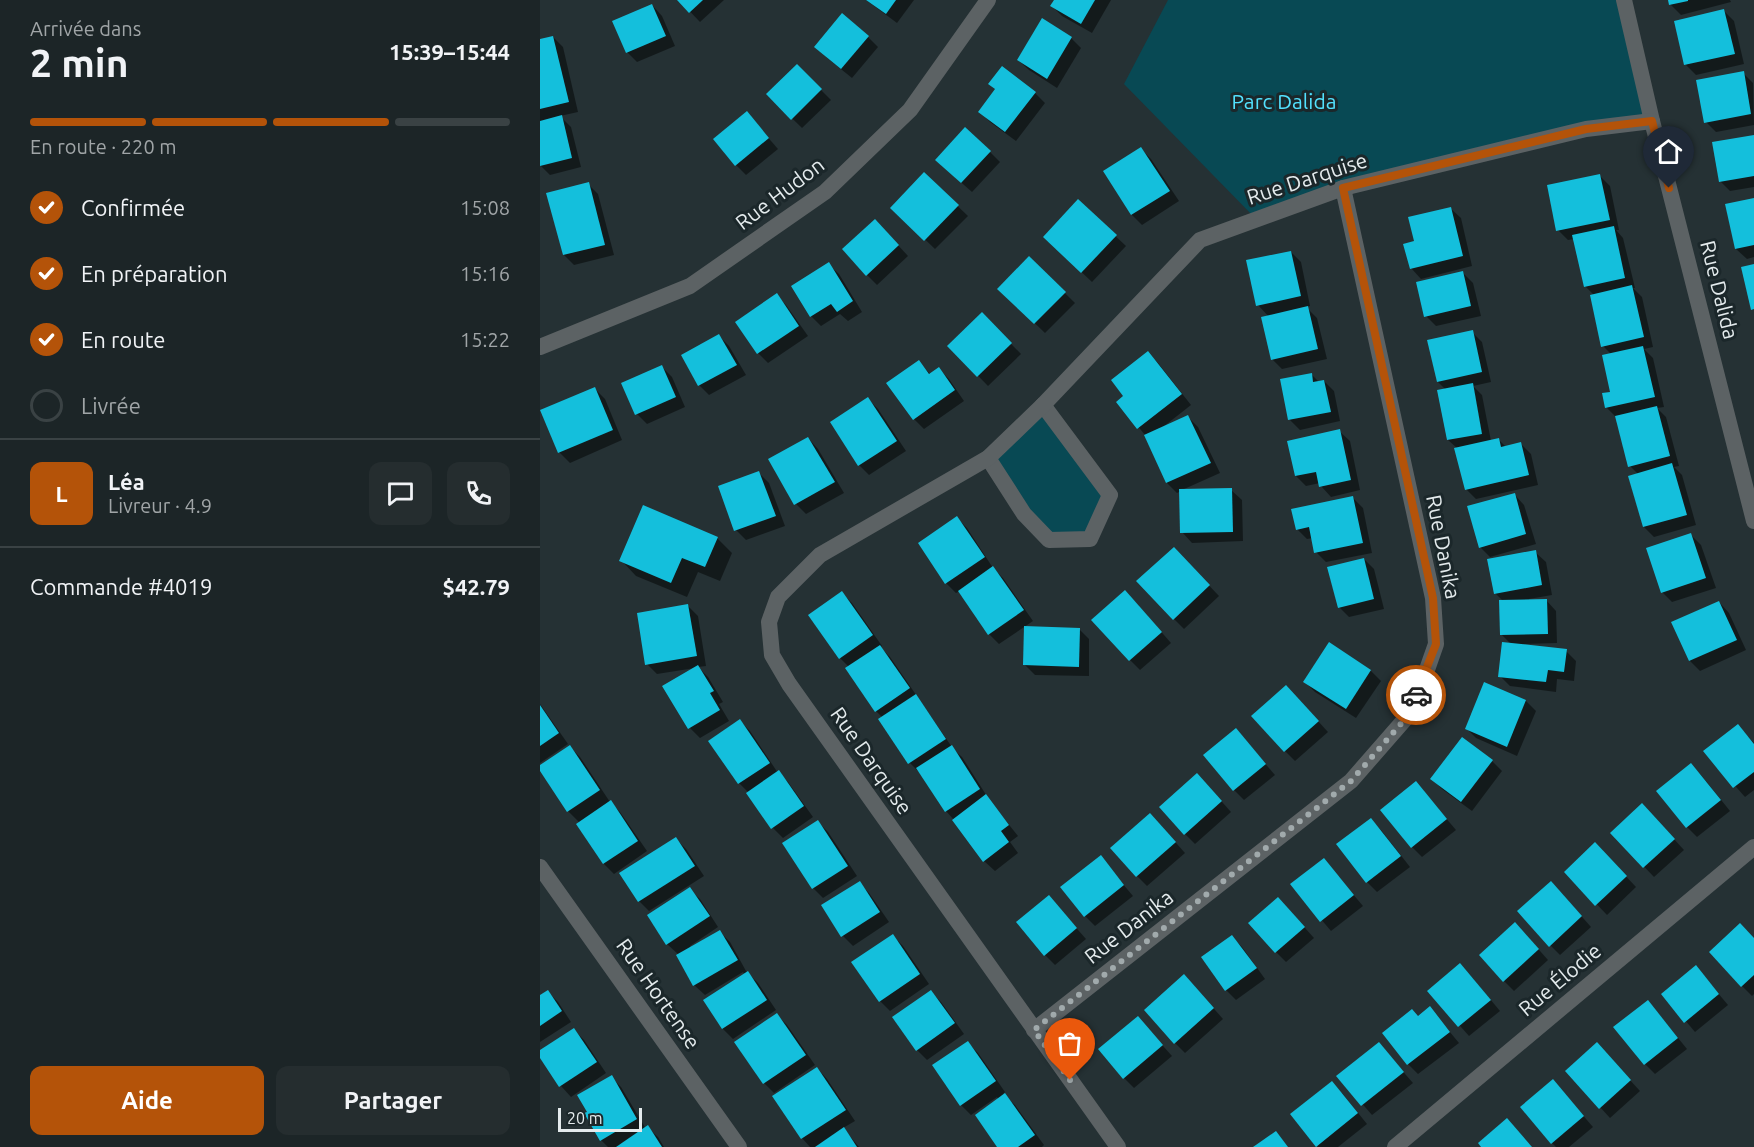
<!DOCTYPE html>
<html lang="fr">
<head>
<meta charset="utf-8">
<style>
	body { margin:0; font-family:Ubuntu,sans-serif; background:#252d2f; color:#f1f3f6; height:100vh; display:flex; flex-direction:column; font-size:22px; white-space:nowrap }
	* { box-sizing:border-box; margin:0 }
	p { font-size:20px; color:#a0a5a7 }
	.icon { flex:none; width:33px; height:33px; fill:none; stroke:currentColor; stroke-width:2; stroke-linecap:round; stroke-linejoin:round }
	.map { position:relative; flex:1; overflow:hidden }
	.details { display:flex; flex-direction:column; background:#1c2527; width:540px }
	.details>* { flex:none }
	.scale { position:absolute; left:18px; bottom:15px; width:84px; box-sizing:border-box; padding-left:6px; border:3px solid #e4ebed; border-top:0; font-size:16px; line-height:21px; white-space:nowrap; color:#e4ebed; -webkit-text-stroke:4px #1b272a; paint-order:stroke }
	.pin { position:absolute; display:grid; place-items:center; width:51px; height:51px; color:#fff; margin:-62px -26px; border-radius:50% 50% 50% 0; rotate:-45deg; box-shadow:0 0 6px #0007 }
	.pin .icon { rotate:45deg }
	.courier { position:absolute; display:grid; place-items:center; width:60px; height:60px; margin:-30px; border:4px solid #b45309; border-radius:50%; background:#fff; color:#222; box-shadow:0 2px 8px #0007 }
	.summary em { font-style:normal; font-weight:600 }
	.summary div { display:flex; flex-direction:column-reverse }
	.summary { display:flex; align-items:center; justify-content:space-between; height:102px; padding:0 30px }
	h1 { font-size:39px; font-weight:600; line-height:45px }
	.bar { display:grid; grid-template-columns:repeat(4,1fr); gap:9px 6px; align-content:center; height:72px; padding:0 30px }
	.bar i { height:8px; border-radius:4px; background:#3a4244 }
	.bar .selected { background:#b45309 }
	.bar p { grid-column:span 4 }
	.line { display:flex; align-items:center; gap:15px; padding:0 30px; border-top:2px solid #3a4244 }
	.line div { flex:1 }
	.round { display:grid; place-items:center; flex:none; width:63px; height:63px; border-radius:12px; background:#252d2f }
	ol { padding:0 30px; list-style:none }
	li { display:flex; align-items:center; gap:18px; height:66px }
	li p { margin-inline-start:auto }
	li .icon { padding:6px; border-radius:50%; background:#b45309; color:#fff; stroke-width:4 }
	li:last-child { color:#a0a5a7 }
	li i { width:33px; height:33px; border:3px solid #3a4244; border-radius:50% }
	.cta { display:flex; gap:12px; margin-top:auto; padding:12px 30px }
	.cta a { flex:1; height:69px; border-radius:12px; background:#b45309; color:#fff; font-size:24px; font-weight:600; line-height:69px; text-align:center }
	.cta a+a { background:#252d2f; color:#f1f3f6 }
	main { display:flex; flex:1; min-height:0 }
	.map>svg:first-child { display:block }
	.green { fill:#084954 }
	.shadow { fill:#0007 }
	.building { fill:#14bfdc }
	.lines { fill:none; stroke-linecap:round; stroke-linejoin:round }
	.minor { stroke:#5c6264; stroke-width:16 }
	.done { stroke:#a1aaac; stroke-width:6; stroke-dasharray:0 10.8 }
	.route { stroke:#b45309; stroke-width:8 }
	.labels { text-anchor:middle; stroke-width:6; stroke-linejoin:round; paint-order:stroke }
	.park-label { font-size:21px; fill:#52e1fe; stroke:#1b272a }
	.street-label { font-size:21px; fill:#e4ebed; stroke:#1b272a }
</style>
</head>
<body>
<main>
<section class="details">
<div class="summary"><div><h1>2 min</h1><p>Arrivée dans</p></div><em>15:39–15:44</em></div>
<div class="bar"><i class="selected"></i><i class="selected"></i><i class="selected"></i><i></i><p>En route · 220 m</p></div>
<ol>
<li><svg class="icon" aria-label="check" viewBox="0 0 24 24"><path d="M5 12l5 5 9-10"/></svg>Confirmée<p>15:08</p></li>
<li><svg class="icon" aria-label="check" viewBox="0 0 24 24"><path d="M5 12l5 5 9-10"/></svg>En préparation<p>15:16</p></li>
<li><svg class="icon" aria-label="check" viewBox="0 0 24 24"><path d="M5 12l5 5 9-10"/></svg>En route<p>15:22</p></li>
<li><i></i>Livrée</li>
</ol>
<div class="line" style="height:108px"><b class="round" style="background:#b45309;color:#fff">L</b><div><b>Léa</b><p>Livreur · 4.9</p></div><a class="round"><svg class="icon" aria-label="chat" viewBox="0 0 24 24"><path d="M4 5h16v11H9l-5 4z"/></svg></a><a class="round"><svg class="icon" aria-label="phone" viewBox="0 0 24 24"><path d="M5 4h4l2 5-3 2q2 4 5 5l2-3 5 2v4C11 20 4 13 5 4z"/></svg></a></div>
<div class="line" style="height:78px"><div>Commande #4019</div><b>$42.79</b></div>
<div class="cta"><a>Aide</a><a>Partager</a></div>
</section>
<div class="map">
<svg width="1214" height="1147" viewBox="0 0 1214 1147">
	<rect width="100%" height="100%" fill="#253134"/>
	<g class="green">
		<polygon points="628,0 1084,0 1112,121 1046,129 716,219 584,84"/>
		<polygon points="503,405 570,495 550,539 509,540 448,458"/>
	</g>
	<g class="shadow">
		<polygon points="139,0 184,0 160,22"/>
		<polygon points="326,0 374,0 357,23"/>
		<polygon points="516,0 571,0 552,33 522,16 512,6"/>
		<polygon points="1130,0 1190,0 1191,2 1141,15 1131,5"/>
		<polygon points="112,5 122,16 135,46 97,62 87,52"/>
		<polygon points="1184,11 1194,21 1204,64 1156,75 1146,65"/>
		<polygon points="13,37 23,47 38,112 20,116 31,127 41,167 10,175 0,165 0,40"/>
		<polygon points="328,37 338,47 312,78 286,57"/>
		<polygon points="531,38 541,48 517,88 489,70 478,60"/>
		<polygon points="257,66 291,100 262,128 228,95"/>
		<polygon points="1203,73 1213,83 1214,125 1176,132 1166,122"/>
		<polygon points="450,84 495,93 505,103 476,141 450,122 440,111 456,90"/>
		<polygon points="207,113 238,149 206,175 196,165"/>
		<polygon points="1214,137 1214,187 1190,191 1180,181"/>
		<polygon points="601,149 611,159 639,201 602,225 592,215 565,172"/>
		<polygon points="450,152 460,162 432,192 407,170"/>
		<polygon points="384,174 428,216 395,249 352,208"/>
		<polygon points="1060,176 1070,186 1079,230 1076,230 1083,238 1095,288 1093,288 1102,297 1113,347 1104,349 1113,358 1124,407 1117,408 1126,417 1139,466 1134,467 1142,475 1156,525 1114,537 1104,527 1090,477 1098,474 1090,466 1078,419 1067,408 1072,393 1071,354 1063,346 1054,295 1045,286 1034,239 1028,240 1018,230"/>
		<polygon points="48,184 58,194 74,255 34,265 24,255"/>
		<polygon points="1214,200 1214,257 1207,259 1196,249"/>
		<polygon points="538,201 586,246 552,282 515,247"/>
		<polygon points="910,208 921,218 932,266 881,279 871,268 876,242"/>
		<polygon points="345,231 368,256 337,285 327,275"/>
		<polygon points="751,252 761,262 770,306 766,307 777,318 787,359 742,369 732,359 729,317 718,305"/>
		<polygon points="489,258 535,303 505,333 459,289"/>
		<polygon points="288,264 299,274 322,312 308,321 300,314 281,326 271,316"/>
		<polygon points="923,273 933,283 941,316 896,326 886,316"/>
		<polygon points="236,295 246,305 268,336 228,363 218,353"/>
		<polygon points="442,314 481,354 448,386 409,346"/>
		<polygon points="932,332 942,342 951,382 933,386 942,395 951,441 958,439 966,447 981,444 991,454 998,485 936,499 926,489 918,449 908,440 906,390 898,382"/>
		<polygon points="179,336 189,346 206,375 169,395 159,385"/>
		<polygon points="608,353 618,363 651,405 623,427 648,417 658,427 680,473 642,490 691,490 702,500 703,541 652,543 642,532 641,491 637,493 627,483 605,435 578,402 585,397"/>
		<polygon points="379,362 391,375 399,369 409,379 424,401 384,429 374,419 348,383"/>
		<polygon points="122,367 132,377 145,407 107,424 97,414"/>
		<polygon points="771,374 779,382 784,381 794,391 800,421 760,430 750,420"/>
		<polygon points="55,389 65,399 82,440 30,463 19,452 2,411"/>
		<polygon points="328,399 338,409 366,451 329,475 319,465"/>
		<polygon points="799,431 810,441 820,490 791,497 781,486 780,483 766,486 756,476"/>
		<polygon points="268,438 278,449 304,493 266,514 256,504"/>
		<polygon points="219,473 229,483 245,526 206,540 196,530"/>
		<polygon points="974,494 984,505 996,544 950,557 940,547"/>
		<polygon points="813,498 823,508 832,553 786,562 776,552 773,538 767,539 757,529"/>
		<polygon points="417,518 427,528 453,568 463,578 493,621 459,644 449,634 420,591 416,593 406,583"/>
		<polygon points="1151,535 1161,545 1176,588 1132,602 1122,592"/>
		<polygon points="177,538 192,553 180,581 158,572 147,597 96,576 81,560"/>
		<polygon points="995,552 1006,562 1012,595 989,599 989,601 1006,600 1016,611 1017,643 983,644 983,646 1026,651 1036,661 1034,681 1017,679 1016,692 970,686 960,676 972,645 961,634 963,601 955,593"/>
		<polygon points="644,559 679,596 644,629 634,619"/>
		<polygon points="824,559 834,569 844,609 809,617 799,607"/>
		<polygon points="302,593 312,603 342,646 340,647 350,657 414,750 422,757 450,801 478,836 470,842 478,853 455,871 444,861 414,820 406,811 380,773 370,763 343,718 336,711 309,667 300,658"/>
		<polygon points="595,602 631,643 600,670 590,660"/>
		<polygon points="1179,602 1189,613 1206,650 1160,671 1150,661 1133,623"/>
		<polygon points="148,606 158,616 166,666 158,667 168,677 183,702 179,704 189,721 160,738 150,728 124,687 155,668 117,674 107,664"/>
		<polygon points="539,629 549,639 549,676 495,675 485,665"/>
		<polygon points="790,644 831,671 841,681 816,718 775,692 765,682"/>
		<polygon points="945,684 986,701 996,711 977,756 936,738 926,728"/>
		<polygon points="756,697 788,732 755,761 745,751"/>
		<polygon points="0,704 28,744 0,763"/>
		<polygon points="200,721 210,731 238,773 248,782 273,817 243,838 233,828 209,793 199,783"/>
		<polygon points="1198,726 1214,743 1214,790 1205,797 1165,752"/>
		<polygon points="696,730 735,775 704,800 694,790"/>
		<polygon points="30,747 40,757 70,802 80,812 107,851 74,874 64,864 38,824 40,823 28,811 0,769 0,765 1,766"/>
		<polygon points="952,761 962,771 932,811 902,789 892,779"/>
		<polygon points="1151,765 1161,775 1190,811 1157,837 1147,827 1118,791"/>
		<polygon points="876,783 916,830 882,857 872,847"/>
		<polygon points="667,785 691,812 655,844 645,834"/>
		<polygon points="1112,815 1144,850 1114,877 1072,833"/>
		<polygon points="831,820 841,830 870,867 837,892 827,882 798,844"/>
		<polygon points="278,822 288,832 317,876 283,898 273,888"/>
		<polygon points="620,825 645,853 607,886 597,876"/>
		<polygon points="136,839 146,849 164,876 109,911 99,901"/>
		<polygon points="1065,854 1096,887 1067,915 1026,872"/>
		<polygon points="560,857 593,896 555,926 545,916"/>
		<polygon points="784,860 823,906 791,931 752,885"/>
		<polygon points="319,883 329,893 349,922 313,946 303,936"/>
		<polygon points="149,889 160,899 178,927 150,946 151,948 180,932 190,942 206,971 218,983 236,1010 193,1039 183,1029 165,1001 205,975 203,972 165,995 154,985 139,955 127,944 109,916"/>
		<polygon points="1021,893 1051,927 1020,955 1010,945"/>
		<polygon points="509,897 546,939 515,965 505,955"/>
		<polygon points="748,909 774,938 746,962 736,952"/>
		<polygon points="985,934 1008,960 974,991 964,981"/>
		<polygon points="353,936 363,946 389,984 350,1011 340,1001"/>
		<polygon points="692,937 702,947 725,979 696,1000 686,990"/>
		<polygon points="1214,939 1214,994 1212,996 1202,986"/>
		<polygon points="1156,967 1188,1005 1155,1032 1123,994"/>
		<polygon points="930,975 960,1011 929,1036 889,991"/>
		<polygon points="654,986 683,1019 645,1053 635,1043"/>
		<polygon points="8,992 18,1002 31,1022 0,1042 0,997"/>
		<polygon points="391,992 401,1002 424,1034 387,1060 377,1050"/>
		<polygon points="890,1008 919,1043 878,1074 868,1064 844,1033 878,1017"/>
		<polygon points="1117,1012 1147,1049 1115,1074 1105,1064"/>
		<polygon points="237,1015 247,1025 275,1065 234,1093 224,1083"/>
		<polygon points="598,1018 632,1056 594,1088 584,1078"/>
		<polygon points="34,1030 44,1040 66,1073 31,1097 21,1086 0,1055 0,1052"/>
		<polygon points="428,1043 438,1053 465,1092 463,1094 475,1105 504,1145 502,1147 459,1147 459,1100 457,1097 431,1115 421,1105"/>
		<polygon points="839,1044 873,1083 832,1115 798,1076"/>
		<polygon points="1067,1055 1100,1091 1070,1118 1027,1071"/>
		<polygon points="277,1068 287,1079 315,1121 303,1128 319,1147 270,1147 262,1138"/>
		<polygon points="71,1077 81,1087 106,1129 107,1127 118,1137 124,1147 68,1147 61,1140"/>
		<polygon points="1013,1081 1053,1127 1029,1147 1016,1147 1012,1143"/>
		<polygon points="802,1093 827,1124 798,1147 778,1147 752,1115"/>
	</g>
	<g class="building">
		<polygon points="137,0 163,0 149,13"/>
		<polygon points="326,0 356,0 346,14"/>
		<polygon points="514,0 555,0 541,24 510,6"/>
		<polygon points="1128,0 1148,0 1148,1 1129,5"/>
		<polygon points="112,4 126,36 86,53 72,21"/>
		<polygon points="1184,9 1195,54 1144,65 1134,21"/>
		<polygon points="302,13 329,36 301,69 274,47"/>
		<polygon points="502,18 532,37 507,79 477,60"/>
		<polygon points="13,36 29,102 0,109 0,39"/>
		<polygon points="257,64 282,89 251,120 226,94"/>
		<polygon points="462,66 496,92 465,132 438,112 455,89 448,84"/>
		<polygon points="1204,71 1211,114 1164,123 1156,80"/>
		<polygon points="207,111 229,138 195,166 173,139"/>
		<polygon points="22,115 32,158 0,166 0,121"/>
		<polygon points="425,127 451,151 421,183 395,160"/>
		<polygon points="1214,135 1214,176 1179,182 1172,142"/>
		<polygon points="601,147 630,191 591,215 563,171"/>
		<polygon points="384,172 419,205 384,241 350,208"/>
		<polygon points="1060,174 1070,220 1016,231 1007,185"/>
		<polygon points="49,182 65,245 23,255 6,193"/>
		<polygon points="1214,198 1214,245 1195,249 1185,204"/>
		<polygon points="538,199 577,235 541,273 503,237"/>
		<polygon points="911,207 923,256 870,269 863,244 874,241 868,217"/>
		<polygon points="335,219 359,245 326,276 302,249"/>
		<polygon points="1074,226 1085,278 1044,287 1032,235"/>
		<polygon points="751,251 761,296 716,306 706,260"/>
		<polygon points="489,256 526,292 494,324 457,289"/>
		<polygon points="289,262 313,301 297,312 291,304 270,317 251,286"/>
		<polygon points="1214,264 1214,309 1211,310 1201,267"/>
		<polygon points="923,271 931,306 884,317 876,282"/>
		<polygon points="1092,285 1104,337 1061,347 1050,295"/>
		<polygon points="237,293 259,326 217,354 195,322"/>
		<polygon points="768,306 778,349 731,360 721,317"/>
		<polygon points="442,312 472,343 437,377 407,346"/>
		<polygon points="933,330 942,372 897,382 887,340"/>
		<polygon points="179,334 197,365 158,386 141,355"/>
		<polygon points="1103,346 1115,397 1065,408 1062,393 1070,392 1062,355"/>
		<polygon points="608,351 642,394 597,429 576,402 583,396 571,380"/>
		<polygon points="379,360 389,374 399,367 415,390 373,420 346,383"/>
		<polygon points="122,365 136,397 95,415 81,383"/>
		<polygon points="772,373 773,382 784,380 791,412 748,420 740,379"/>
		<polygon points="933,383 942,434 907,440 897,390"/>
		<polygon points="55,387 73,430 18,453 0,410"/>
		<polygon points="328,397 357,441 318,466 290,422"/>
		<polygon points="1117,406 1130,456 1088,467 1075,416"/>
		<polygon points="648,415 671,463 626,483 604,435"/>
		<polygon points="800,429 811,480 779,487 776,472 755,476 747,441"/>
		<polygon points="268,437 295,482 254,505 228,459"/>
		<polygon points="959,438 961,447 981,442 989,475 925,490 914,448"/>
		<polygon points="1132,463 1147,515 1103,527 1088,476"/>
		<polygon points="219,471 236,516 194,531 178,486"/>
		<polygon points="692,488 693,532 640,533 639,489"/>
		<polygon points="975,493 986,534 939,548 927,506"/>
		<polygon points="813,496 823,543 774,553 769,527 756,530 751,509"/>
		<polygon points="103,505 178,537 165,567 142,558 131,583 79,561"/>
		<polygon points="417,516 445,557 405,584 378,543"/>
		<polygon points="1151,533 1166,578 1121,593 1106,548"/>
		<polygon points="634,547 670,585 633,620 596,581"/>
		<polygon points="996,550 1002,585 954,594 947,559"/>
		<polygon points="824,558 834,599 798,608 787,567"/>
		<polygon points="453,566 484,610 448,635 418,591"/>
		<polygon points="585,590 622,632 589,661 551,620"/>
		<polygon points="302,591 333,635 299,659 268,615"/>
		<polygon points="1007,599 1008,634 960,635 959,600"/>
		<polygon points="1179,601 1197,640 1149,661 1131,622"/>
		<polygon points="148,604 157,656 105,665 97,613"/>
		<polygon points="484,626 540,628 539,667 483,665"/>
		<polygon points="789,642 831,670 806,709 763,682"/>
		<polygon points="962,642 1027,649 1024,672 1008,670 1006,682 958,677"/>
		<polygon points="340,645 370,688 335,712 305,668"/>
		<polygon points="158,665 174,691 170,693 180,710 148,729 122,686"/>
		<polygon points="944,682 986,700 967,747 925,729"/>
		<polygon points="746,685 779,721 744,752 711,716"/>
		<polygon points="376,694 406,739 368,764 338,719"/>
		<polygon points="0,705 19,733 0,746"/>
		<polygon points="200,719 230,763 198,784 168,741"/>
		<polygon points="1198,724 1214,744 1214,772 1193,788 1163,751"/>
		<polygon points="696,728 726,764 693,791 663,755"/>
		<polygon points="922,737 953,760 921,802 890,779"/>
		<polygon points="30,745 60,790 27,812 0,771 0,765"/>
		<polygon points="412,745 440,789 405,812 376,768"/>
		<polygon points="1151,763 1181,800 1146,828 1116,791"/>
		<polygon points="239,770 264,806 231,829 206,793"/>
		<polygon points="657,773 682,801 644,835 619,807"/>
		<polygon points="876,781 907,819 871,848 840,810"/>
		<polygon points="446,794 469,825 461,831 469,842 443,862 412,820"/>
		<polygon points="71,800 98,841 63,864 36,824"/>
		<polygon points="1102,803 1135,839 1103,868 1070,833"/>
		<polygon points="610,813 636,842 596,877 570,848"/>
		<polygon points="831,818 861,856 826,883 796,844"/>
		<polygon points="278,820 308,866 272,889 242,843"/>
		<polygon points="136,837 155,866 98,902 79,873"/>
		<polygon points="1055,842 1087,876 1055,906 1024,872"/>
		<polygon points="561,855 584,885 544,917 520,887"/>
		<polygon points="784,858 814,895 780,922 750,884"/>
		<polygon points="320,881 340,912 301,937 281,905"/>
		<polygon points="1011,881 1042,916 1009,947 977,911"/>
		<polygon points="150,887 170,916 126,945 107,915"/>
		<polygon points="509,895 537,928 504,956 476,922"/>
		<polygon points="738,897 765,927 735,953 708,923"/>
		<polygon points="975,922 999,949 963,982 939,955"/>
		<polygon points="1200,923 1214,938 1214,975 1201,987 1169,952"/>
		<polygon points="180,930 198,960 153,986 136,955"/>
		<polygon points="353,934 380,974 339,1002 311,962"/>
		<polygon points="692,935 717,968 685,991 661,957"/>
		<polygon points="920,963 951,1000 918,1027 887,991"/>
		<polygon points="1156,965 1179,994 1144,1023 1121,994"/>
		<polygon points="208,971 227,1000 182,1029 163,1000"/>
		<polygon points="644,974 674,1008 634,1044 604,1010"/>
		<polygon points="8,990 22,1011 0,1026 0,995"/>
		<polygon points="391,990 415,1023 376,1051 352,1017"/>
		<polygon points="1108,1000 1138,1038 1104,1065 1073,1027"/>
		<polygon points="890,1006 910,1032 867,1065 842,1033 872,1009 878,1016"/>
		<polygon points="237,1013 266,1055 223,1084 194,1042"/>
		<polygon points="598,1016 623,1045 583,1079 558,1049"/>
		<polygon points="34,1028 57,1062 19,1087 0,1058 0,1050"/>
		<polygon points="428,1041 456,1081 420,1106 392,1065"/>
		<polygon points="839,1042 864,1072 821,1106 796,1076"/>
		<polygon points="1057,1042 1091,1080 1059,1109 1025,1071"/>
		<polygon points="277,1067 306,1110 261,1139 232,1096"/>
		<polygon points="72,1075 97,1119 60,1141 44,1113 47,1112 37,1095"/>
		<polygon points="1013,1079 1044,1116 1011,1144 980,1107"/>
		<polygon points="792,1081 818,1113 776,1147 750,1114"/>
		<polygon points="465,1093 495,1135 478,1147 457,1147 435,1115"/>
		<polygon points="967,1118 992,1147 941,1147 938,1143"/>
		<polygon points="108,1125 122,1147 76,1147"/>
		<polygon points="304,1127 317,1147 275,1147"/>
		<polygon points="736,1131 748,1147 713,1147"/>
	</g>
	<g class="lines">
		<g class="minor">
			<polyline points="1084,0 1112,121 1214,521"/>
			<polyline points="0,347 150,286 285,192 370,110 448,0"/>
			<polyline points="448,458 484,514 509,540 550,539 570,495 503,405"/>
			<polyline points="0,867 199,1147"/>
			<polyline points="494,1030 811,781 866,718 883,681 896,644 893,598 803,188"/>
			<polyline points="578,1147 249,684 232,655 229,622 238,597 280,555 448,458 503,405 660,240 803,188 1046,129 1112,121"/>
			<polyline points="855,1147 1214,847"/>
		</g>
	</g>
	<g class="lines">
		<polyline class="done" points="530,1080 494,1030 811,781 866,718 876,695"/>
		<polyline class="route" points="876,695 896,644 893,598 803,188 1046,129 1112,121 1129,188"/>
	</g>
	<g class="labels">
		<g class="park-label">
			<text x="744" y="109">Parc Dalida</text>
		</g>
		<g class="street-label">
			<text transform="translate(767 179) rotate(-18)" y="7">Rue Darquise</text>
			<text transform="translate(240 194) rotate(-37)" y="7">Rue Hudon</text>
			<text transform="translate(1179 290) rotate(76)" y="7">Rue Dalida</text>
			<text transform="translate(903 547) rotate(79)" y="7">Rue Danika</text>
			<text transform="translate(331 761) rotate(55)" y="7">Rue Darquise</text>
			<text transform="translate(589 927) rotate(-38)" y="7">Rue Danika</text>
			<text transform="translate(1020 980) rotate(-40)" y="7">Rue Élodie</text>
			<text transform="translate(118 994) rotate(55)" y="7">Rue Hortense</text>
		</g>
	</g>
</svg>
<div class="scale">20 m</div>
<div class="pin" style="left:530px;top:1080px;background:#ea580c"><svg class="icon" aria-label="bag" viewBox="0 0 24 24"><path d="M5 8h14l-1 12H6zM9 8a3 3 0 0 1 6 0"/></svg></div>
<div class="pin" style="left:1129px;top:188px;background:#1f2937"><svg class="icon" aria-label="home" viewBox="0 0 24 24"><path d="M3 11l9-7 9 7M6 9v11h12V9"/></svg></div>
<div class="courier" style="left:876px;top:695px"><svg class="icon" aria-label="car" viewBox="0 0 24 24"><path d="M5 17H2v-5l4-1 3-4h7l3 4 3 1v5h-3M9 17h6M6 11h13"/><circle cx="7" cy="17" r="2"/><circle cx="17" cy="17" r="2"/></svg></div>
</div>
</main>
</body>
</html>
